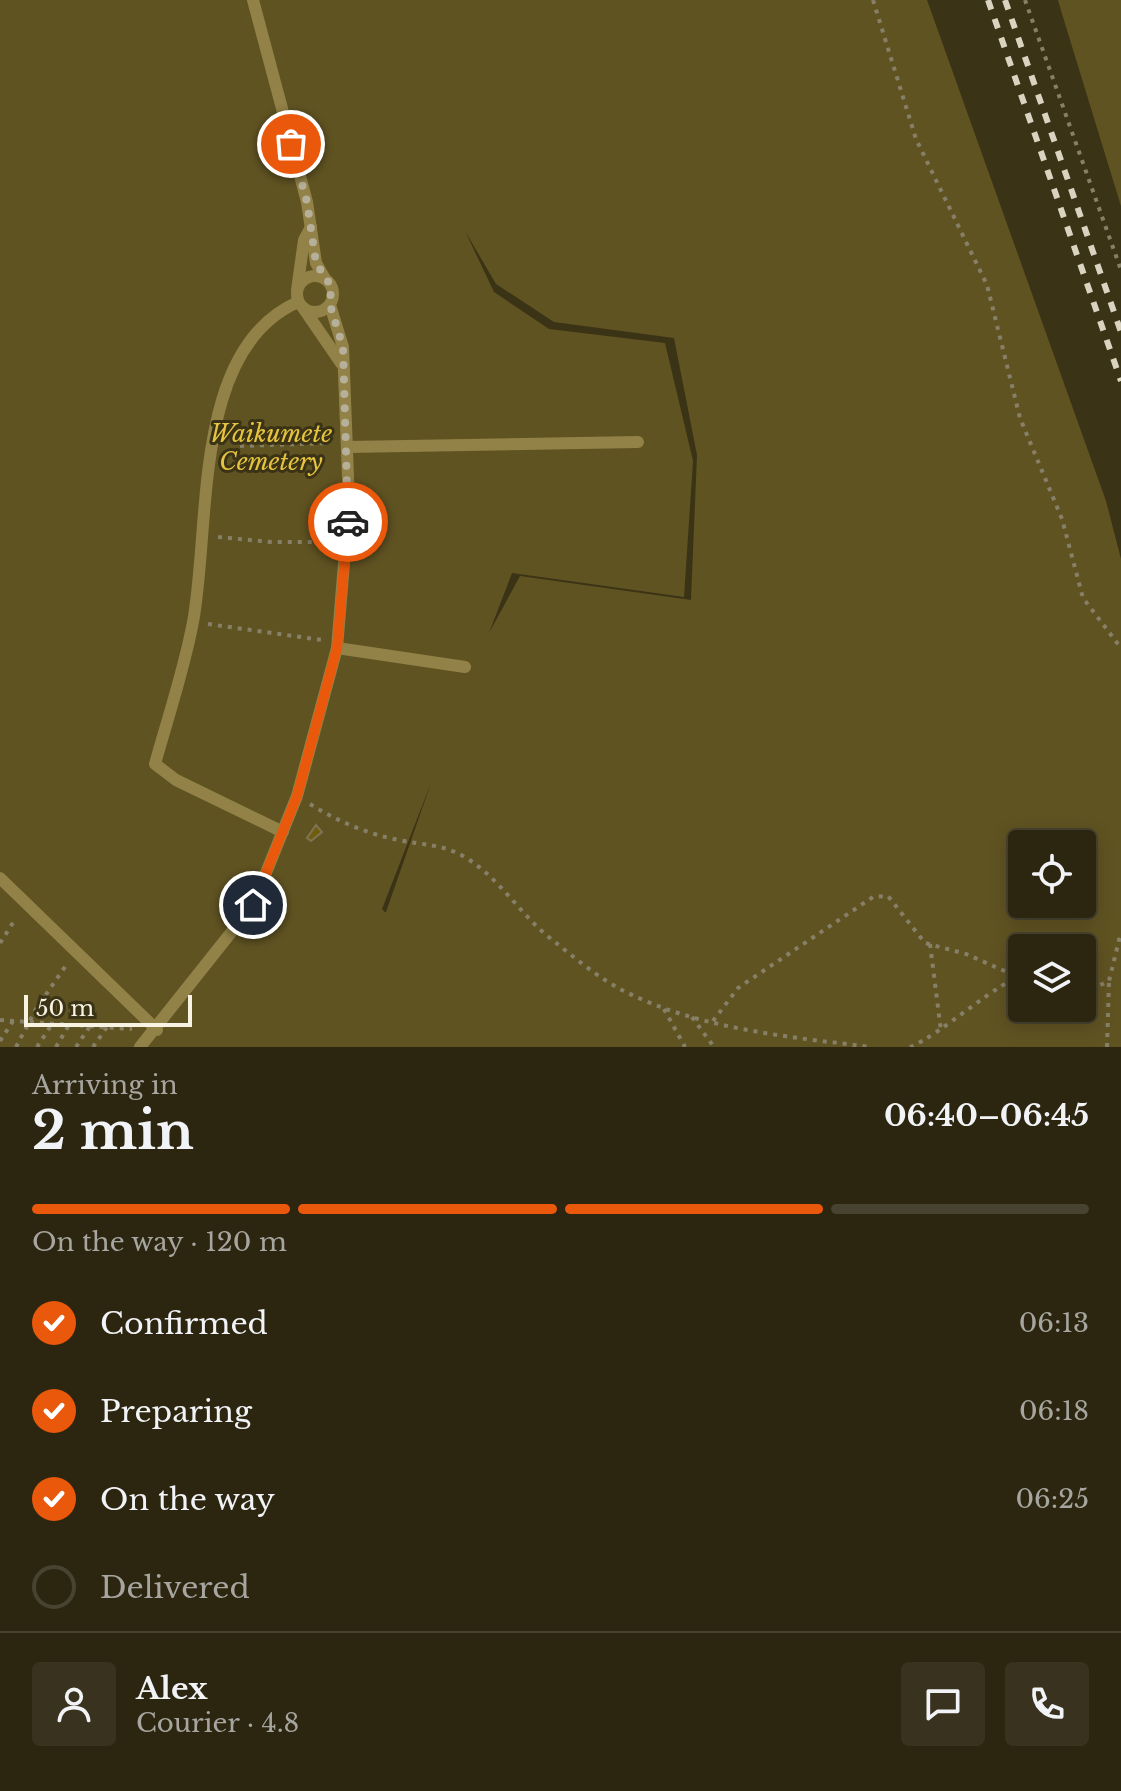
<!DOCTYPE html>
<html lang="en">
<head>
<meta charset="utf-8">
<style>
	body { margin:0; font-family:"Libre Baskerville",serif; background:#38321e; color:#f1f3f6; height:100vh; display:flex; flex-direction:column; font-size:30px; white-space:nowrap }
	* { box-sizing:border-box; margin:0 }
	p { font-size:26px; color:#a6a59f }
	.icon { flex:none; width:44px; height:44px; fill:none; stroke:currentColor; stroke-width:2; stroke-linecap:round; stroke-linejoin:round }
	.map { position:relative; height:1047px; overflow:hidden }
	.details { display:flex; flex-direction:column; background:#2c2610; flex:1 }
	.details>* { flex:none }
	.tools { position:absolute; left:1008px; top:830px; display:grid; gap:16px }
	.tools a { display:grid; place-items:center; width:88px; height:88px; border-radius:8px; background:#2c2610; box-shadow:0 4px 20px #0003,0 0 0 2px #484330; font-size:40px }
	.scale { position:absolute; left:24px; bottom:20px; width:168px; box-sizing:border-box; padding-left:8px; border:4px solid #f8f3e2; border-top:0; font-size:22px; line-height:28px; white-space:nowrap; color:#f8f3e2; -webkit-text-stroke:6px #3b3316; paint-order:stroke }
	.pin { position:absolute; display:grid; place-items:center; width:68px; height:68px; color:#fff; margin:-34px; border:4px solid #fff; border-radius:50%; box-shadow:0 2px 8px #0007 }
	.courier { position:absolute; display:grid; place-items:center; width:80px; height:80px; margin:-40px; border:6px solid #ea580c; border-radius:50%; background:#fff; color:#222; box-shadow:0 2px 10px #0007 }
	.headline em { font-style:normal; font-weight:700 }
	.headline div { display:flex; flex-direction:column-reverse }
	.headline { display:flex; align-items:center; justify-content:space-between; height:136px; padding:0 32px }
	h1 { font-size:52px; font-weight:700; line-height:60px }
	.bar { display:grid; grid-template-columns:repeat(4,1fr); gap:12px 8px; align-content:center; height:96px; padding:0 32px }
	.bar i { height:10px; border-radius:6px; background:#484330 }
	.bar .active { background:#ea580c }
	.bar p { grid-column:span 4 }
	.line { display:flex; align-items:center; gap:20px; padding:0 32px; border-top:2px solid #484330 }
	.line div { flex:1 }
	.round { display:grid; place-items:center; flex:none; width:84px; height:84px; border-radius:8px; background:#38321e }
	ol { padding:0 32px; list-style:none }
	li { display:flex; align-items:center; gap:24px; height:88px }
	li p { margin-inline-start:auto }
	li .icon { padding:8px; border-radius:50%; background:#ea580c; color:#fff; stroke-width:4 }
	li:last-child { color:#a6a59f }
	li i { width:44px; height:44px; border:4px solid #484330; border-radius:50% }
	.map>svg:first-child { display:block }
	.green { fill:#605322; fill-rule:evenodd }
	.building { fill:#705d0b; stroke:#7d7455; stroke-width:2 }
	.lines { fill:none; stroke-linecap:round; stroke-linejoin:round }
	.path { stroke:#878068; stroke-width:4; stroke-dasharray:4 6; stroke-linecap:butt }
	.lane { stroke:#928247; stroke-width:12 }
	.rail { stroke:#d9d3c0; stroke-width:6; stroke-dasharray:10 10; stroke-linecap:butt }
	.done { stroke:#b6b09b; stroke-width:8; stroke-dasharray:0 14.4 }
	.route { stroke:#ea580c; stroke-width:10 }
	.labels { text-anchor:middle; stroke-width:6; stroke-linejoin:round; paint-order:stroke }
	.park-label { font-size:24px; font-style:italic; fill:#e6c440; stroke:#3b3316 }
</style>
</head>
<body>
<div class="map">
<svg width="1121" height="1047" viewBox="0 0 1121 1047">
	<rect width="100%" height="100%" fill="#3b3316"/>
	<g class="green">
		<path d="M0,0H927L1106,501L1121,559V1047H0ZM465,231L496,284L554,322L674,338L697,455L691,600L520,576L489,633L512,573L684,597L693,461L665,343L549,329L494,292ZM431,783L386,912H385L382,909ZM1022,844H1082V904H1022ZM1022,948H1082V1008H1022Z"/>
		<polygon points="1058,0 1121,0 1121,206 1063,17"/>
	</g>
	<polygon class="building" points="316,825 322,832 311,841 307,838"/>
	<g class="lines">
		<g class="path">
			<polyline points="873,0 916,139 987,285 1020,418 1062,519 1083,598 1121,648"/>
			<polyline points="1025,0 1121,270"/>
			<polyline points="240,446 330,443"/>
			<polyline points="218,537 271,542 329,542"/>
			<polyline points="208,624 322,640"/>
			<path d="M310,804C337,821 367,834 399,840C422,845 442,844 463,856C501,878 520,916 555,942C576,959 600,979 624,991C698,1029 790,1037 871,1047"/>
			<polyline points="0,943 16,918"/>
			<polyline points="930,944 941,1031"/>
			<polyline points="1082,981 1096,987 1109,981 1121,932"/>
			<polyline points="664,1009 685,1047"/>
			<polyline points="692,1017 714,1047"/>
			<polyline points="0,1020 132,1029"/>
			<polyline points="713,1021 738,988 873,897 888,896 925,943 966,954 1016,976"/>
			<polyline points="0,1041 13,1021"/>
			<polyline points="16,1047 36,1009 67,964"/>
			<polyline points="37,1047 52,1024"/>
			<polyline points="56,1047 69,1025"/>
			<polyline points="76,1047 90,1026"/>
			<polyline points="93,1047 107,1027"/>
			<path d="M910,1047C939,1036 1005,976 1022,977"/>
			<polyline points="1107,1047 1109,981"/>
		</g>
		<g class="lane">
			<polyline points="253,0 307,202 316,263 325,279"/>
			<circle cx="315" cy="294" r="18"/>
			<polyline points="297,290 304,240 311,227"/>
			<polyline points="304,309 341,363"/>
			<polyline points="347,447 638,442"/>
			<polyline points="337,648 465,667"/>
			<path d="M283,832L176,780L155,764C168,717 184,670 193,622C211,526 191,349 298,302"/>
			<polyline points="0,878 157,1030"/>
			<polyline points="140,1047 253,905 297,796 337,648 349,503 343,347 330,305"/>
		</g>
		<g class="rail">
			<polyline points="988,0 1121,381"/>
			<polyline points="1005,0 1121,332"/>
		</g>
	</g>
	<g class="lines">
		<polyline class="done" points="291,144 307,202 316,263 331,286 330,305 343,347 348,522"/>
		<polyline class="route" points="253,905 297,796 337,648 348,522"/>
	</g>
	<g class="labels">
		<g class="park-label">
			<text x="271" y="442">Waikumete<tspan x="271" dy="28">Cemetery</tspan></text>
		</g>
	</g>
</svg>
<div class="tools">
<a><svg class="icon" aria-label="locate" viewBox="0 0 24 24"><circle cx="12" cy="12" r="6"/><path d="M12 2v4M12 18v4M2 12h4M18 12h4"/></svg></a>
<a><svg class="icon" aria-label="layers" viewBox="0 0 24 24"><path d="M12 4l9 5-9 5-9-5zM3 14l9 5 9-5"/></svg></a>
</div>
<div class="scale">50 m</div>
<div class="pin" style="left:291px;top:144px;background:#ea580c"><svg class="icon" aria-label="bag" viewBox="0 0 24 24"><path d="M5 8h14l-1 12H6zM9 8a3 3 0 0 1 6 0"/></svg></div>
<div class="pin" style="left:253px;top:905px;background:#1f2937"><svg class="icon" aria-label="home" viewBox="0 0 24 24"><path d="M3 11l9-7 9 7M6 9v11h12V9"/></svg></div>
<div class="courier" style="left:348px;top:522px"><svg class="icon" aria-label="car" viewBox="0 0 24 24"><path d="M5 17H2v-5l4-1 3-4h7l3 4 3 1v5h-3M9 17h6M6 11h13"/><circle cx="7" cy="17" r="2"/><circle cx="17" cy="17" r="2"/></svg></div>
</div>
<section class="details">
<div class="headline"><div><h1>2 min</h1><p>Arriving in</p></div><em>06:40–06:45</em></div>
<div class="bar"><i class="active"></i><i class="active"></i><i class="active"></i><i></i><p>On the way · 120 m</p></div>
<ol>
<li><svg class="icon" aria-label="check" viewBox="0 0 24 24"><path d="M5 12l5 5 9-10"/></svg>Confirmed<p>06:13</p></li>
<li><svg class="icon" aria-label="check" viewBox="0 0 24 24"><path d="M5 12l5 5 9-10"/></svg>Preparing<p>06:18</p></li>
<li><svg class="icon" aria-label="check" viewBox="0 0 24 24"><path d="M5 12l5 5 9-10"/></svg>On the way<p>06:25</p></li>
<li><i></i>Delivered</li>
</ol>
<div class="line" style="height:144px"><a class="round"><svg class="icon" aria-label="person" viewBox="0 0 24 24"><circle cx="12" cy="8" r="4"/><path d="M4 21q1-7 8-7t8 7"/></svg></a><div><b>Alex</b><p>Courier · 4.8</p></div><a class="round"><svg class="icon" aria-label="chat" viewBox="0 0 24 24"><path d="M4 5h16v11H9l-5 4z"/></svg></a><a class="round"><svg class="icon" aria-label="phone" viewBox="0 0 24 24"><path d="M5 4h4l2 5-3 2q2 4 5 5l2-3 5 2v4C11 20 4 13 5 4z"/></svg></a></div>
</section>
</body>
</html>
